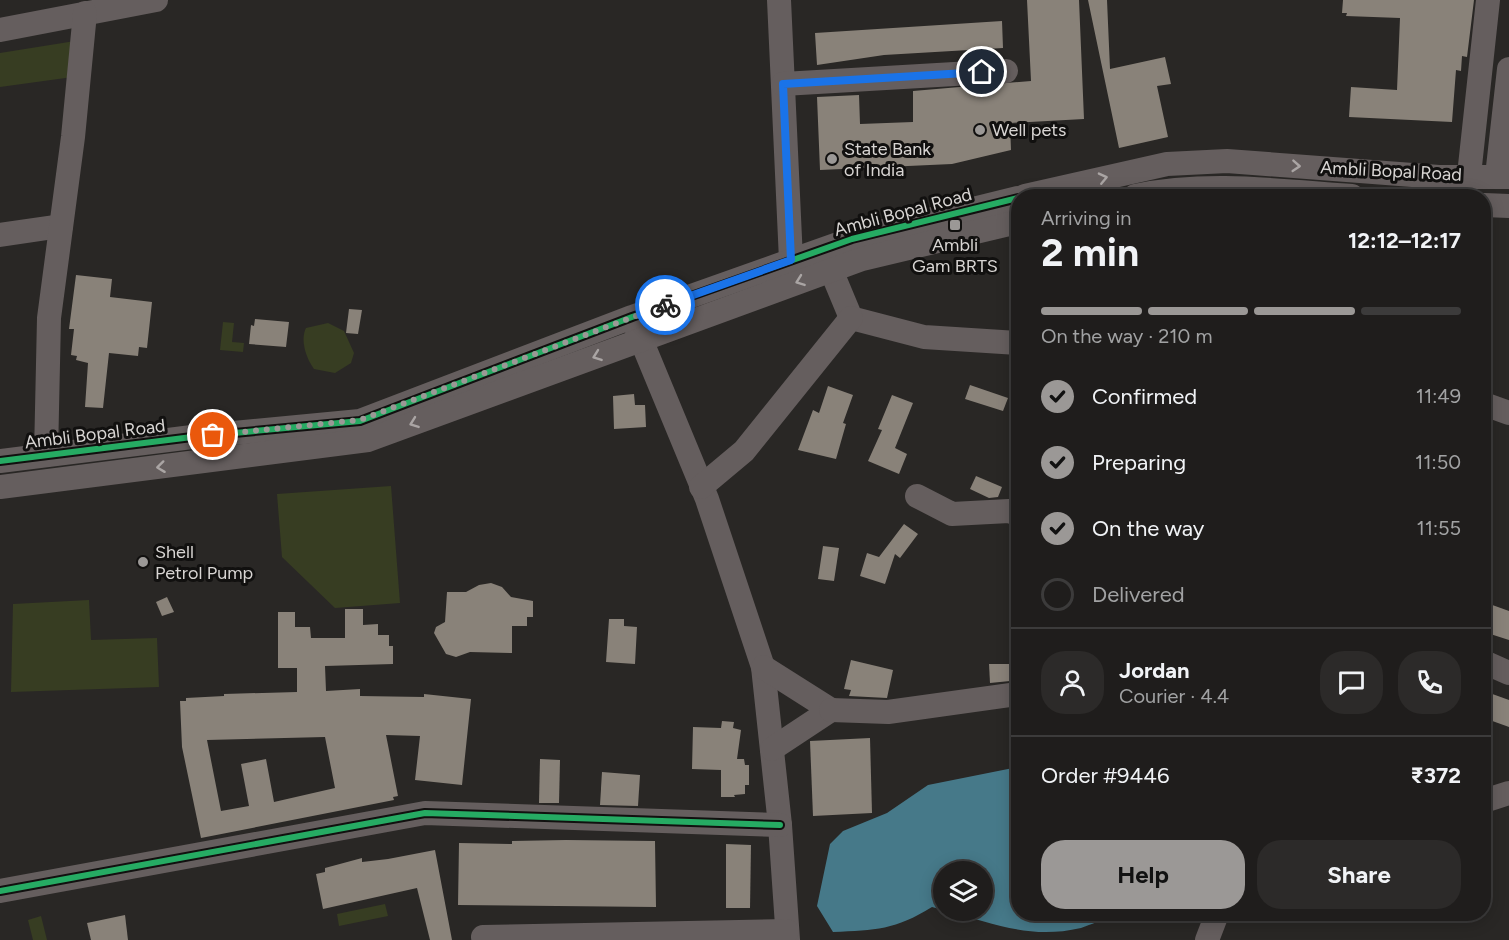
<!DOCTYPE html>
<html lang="en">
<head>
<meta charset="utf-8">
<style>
	body { margin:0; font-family:Figtree,sans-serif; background:#2c2a29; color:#f1f3f6; height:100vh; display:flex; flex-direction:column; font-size:22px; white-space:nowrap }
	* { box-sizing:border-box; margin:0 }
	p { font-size:20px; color:#a1a2a3 }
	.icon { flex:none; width:33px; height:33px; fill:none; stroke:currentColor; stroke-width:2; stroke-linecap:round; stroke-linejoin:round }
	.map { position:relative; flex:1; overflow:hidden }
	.panel { position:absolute; left:1011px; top:189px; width:480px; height:732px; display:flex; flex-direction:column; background:#1f1d1c; border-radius:24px; box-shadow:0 3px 15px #0003,0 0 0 2px #3c3b3b }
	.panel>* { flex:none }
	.fabs { position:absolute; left:933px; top:861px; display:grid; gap:12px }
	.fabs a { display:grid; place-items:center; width:60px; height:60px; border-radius:50%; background:#1f1d1c; box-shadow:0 3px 15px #0003,0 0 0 2px #3c3b3b; font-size:30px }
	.pin { position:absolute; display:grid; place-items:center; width:51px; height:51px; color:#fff; margin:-26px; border:3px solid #fff; border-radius:50%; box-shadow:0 2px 6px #0007 }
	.courier { position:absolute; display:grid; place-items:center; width:60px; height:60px; margin:-30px; border:4px solid #1a73e8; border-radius:50%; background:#fff; color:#222; box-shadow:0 2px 8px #0007 }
	.summary em { font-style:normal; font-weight:700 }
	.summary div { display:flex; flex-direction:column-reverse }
	.summary { display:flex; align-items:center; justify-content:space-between; height:102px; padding:0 30px }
	h1 { font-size:39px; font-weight:700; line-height:45px }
	.bar { display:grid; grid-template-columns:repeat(4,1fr); gap:9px 6px; align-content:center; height:72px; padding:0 30px }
	.bar i { height:8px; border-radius:4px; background:#3c3b3b }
	.bar .selected { background:#9b9896 }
	.bar p { grid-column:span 4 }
	.line { display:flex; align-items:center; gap:15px; padding:0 30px; border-top:2px solid #3c3b3b }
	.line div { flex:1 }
	.round { display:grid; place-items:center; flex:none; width:63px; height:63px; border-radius:24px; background:#2c2a29 }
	ol { padding:0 30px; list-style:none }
	li { display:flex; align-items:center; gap:18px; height:66px }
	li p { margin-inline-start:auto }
	li .icon { padding:6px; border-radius:50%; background:#9b9896; color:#111; stroke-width:4 }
	li:last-child { color:#a1a2a3 }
	li i { width:33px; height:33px; border:3px solid #3c3b3b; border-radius:50% }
	.cta { display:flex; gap:12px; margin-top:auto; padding:12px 30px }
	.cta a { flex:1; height:69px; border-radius:24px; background:#9b9896; color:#111; font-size:24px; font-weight:700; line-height:69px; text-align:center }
	.cta a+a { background:#2c2a29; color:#f1f3f6 }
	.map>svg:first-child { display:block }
	.green { fill:#373d22 }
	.water { fill:#467989 }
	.building { fill:#898279; fill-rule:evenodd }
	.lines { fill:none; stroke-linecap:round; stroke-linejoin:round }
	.minor { stroke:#655e5e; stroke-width:24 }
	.cycleway-casing { stroke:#11100f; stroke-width:10 }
	.cycleway { stroke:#26ab63; stroke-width:6 }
	.oneway { stroke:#aaa5a4 }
	.done { stroke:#9b9896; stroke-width:6; stroke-dasharray:0 10.8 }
	.route { stroke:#1a73e8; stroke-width:8 }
	.poi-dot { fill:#9b9896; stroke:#11100f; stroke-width:2 }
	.labels { text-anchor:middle; stroke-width:6; stroke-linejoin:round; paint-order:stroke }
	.poi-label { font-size:18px; fill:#d8d5d3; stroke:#11100f; text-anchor:start }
	.street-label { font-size:18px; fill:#d8d5d3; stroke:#11100f }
</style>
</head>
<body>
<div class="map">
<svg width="1509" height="940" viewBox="0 0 1509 940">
	<rect width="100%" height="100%" fill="#292725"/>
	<g class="green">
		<polygon points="75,41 80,76 0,87 0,53"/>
		<polygon points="223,322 234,323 232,342 244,343 243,352 220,350"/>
		<path d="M328,323L344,331L354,353L351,363L335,373L314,369C306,358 300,340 306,328Z"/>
		<polygon points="391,486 400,603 335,608 282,557 277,494"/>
		<polygon points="89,600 91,640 157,638 159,687 11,692 13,604"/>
		<polygon points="385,904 388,916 339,926 337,914"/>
		<polygon points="41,916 47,940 33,940 28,920"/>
	</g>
	<path class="water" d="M1018,767V914H1110C1101,921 1092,924 1081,928C1029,940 995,923 945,911L982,910V872H944L943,910L932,907C895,930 876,930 833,932L817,906L830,844L843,831L887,813L928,785Z"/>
	<g class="building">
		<polygon points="1027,0 1079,0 1084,119 1010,123 1011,150 952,164 820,170 817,97 859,95 860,124 913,122 913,91 1031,81"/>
		<polygon points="1088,0 1107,0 1110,69 1165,57 1171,84 1157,86 1168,137 1119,148"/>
		<polygon points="1343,0 1474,0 1467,57 1462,56 1461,71 1456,70 1452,122 1349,117 1351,87 1397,90 1400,18 1346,16 1347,13 1342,13"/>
		<polygon points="1002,21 1003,48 884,55 817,65 815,33"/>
		<polygon points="76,275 112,279 110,297 152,302 147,348 139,347 138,356 109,353 103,408 85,407 88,363 76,360 77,356 71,355 74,329 69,329"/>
		<polygon points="349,309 362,310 358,334 346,333"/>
		<polygon points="255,319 289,322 286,347 249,344 251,325 254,326"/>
		<polygon points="970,385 1008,398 1003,411 965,399"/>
		<polygon points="828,386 853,395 843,423 846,424 836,459 798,450 813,410 819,413"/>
		<polygon points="634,394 635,405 645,405 646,427 614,429 613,396"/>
		<polygon points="892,395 913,403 895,448 907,454 899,474 868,461 882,430 878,429"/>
		<polygon points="976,476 1002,487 998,497 989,498 970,489"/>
		<polygon points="904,524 918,534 900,558 895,554 885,584 860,576 867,553 879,557"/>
		<polygon points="823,546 839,548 834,581 818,579"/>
		<polygon points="491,583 502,587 511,597 533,601 533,617 527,617 527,626 512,626 512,653 470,652 456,657 446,654 434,633 436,627 445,622 447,592 466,592 479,585"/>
		<polygon points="167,597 174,612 162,616 156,602"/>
		<polygon points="1484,602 1509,611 1509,640 1484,632"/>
		<path d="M345,609H363V625L378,624V635H389V646H393V664L325,666L326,691L360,689V696L424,697V694L471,699L462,785L415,780L420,736L386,735L398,796L393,797L394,800L201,838L182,747L180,701H186V698L224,696V694L297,692V668H278V612H295V627H310L311,638H345ZM325,737L335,788L274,802L266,759L241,764L249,806L221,811L207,740Z"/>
		<polygon points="609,619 624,619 624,626 637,627 635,664 606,662"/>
		<polygon points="851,660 893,670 887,698 849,696 851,690 844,689"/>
		<polygon points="989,664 1010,664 1010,681 990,683"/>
		<polygon points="1484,691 1509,700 1509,727 1484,718"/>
		<polygon points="722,721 734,722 733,728 741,730 737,759 744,759 745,765 749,765 749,785 745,785 745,794 734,795 735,797 721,797 721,770 692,769 693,727 721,728"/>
		<polygon points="870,738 872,813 813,816 810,741"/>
		<polygon points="540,759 560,760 559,803 539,803"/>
		<polygon points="602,772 640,775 638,806 600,805"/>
		<polygon points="566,840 655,841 656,907 458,905 459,843 512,844 512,841"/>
		<polygon points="726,844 751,845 750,908 726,908"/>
		<polygon points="435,850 452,940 430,940 417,888 323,909 316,874 325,872 325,868 362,858 362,862 388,859"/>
		<polygon points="125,915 128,940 91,940 87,923"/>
	</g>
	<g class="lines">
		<g class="minor">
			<polyline points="779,0 791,260"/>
			<polyline points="0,30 156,0"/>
			<polyline points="783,84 1006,71"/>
			<polyline points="1469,175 1488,0"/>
			<polyline points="1497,176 1509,69"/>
			<polyline points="1025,196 1167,164 1227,161 1439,177 1509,177"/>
			<path d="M1135,196C1208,181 1279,191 1352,196"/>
			<polyline points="1484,205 1509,206"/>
			<polyline points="0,235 61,226"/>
			<polyline points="831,270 851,318 924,337 1018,343"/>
			<polyline points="635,325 707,499 763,667 780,825 788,940"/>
			<polyline points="1484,404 1509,413"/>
			<polyline points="46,455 49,318 73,137 85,13"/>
			<polyline points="0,461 192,437 360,421 632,317 852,239 1018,198"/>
			<polyline points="0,487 368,440 862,259 1018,222"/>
			<polyline points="701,487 744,451 851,318"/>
			<polyline points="917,496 952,514 1009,511 1018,514"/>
			<polyline points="1484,662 1509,673"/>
			<polyline points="763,667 831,710 772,749"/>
			<polyline points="831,710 888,712 1018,694"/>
			<polyline points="1484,798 1490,799 1509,793"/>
			<polyline points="0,891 425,813 780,825"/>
			<polyline points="483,937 787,931"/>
			<polyline points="1207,940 1217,914"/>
		</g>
		<g class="cycleway-casing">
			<g id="cycleway">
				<polyline points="0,461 192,437 360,421 632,317 852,239 1018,198"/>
				<polyline points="0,891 425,813 780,825"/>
			</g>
		</g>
		<use href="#cycleway" class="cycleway"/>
	</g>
	<defs><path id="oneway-chevron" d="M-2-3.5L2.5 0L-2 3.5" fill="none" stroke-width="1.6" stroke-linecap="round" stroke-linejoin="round" transform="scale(1.5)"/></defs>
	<g class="oneway">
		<use href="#oneway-chevron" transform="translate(1296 166) rotate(4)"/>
		<use href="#oneway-chevron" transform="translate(1103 178) rotate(-13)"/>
		<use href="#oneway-chevron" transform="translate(800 281) rotate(160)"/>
		<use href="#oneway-chevron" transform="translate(597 356) rotate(160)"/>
		<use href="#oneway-chevron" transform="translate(414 423) rotate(160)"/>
		<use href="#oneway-chevron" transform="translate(161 467) rotate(173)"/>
	</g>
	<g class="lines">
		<polyline class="done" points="213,435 360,420 665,305"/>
		<polyline class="route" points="665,305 791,260 783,84 982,72"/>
	</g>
	<g class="poi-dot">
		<circle cx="980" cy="130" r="6"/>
		<circle cx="832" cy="159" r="6"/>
		<rect x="949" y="219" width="12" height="12" rx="3"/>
		<circle cx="143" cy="562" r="6"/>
	</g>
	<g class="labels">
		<g class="poi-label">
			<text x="992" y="136">Well pets</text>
			<text x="844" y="155">State Bank<tspan x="844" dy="21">of India</tspan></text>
			<text x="955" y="251" text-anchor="middle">Ambli<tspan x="955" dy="21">Gam BRTS</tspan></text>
			<text x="155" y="558">Shell<tspan x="155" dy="21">Petrol Pump</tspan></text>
		</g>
		<g class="street-label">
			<text transform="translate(1391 171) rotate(3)" y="6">Ambli Bopal Road</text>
			<text transform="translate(903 212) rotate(-15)" y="6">Ambli Bopal Road</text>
			<text transform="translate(95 434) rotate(-7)" y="6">Ambli Bopal Road</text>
		</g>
	</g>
</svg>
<div class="fabs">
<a><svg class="icon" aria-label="layers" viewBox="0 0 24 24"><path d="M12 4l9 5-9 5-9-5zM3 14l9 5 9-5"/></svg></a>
</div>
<div class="pin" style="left:213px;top:435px;background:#ea580c"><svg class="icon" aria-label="bag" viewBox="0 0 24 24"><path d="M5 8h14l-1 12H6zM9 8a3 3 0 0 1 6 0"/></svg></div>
<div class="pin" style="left:982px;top:72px;background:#1f2937"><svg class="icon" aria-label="home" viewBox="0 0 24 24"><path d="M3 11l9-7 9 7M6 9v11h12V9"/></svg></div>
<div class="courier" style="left:665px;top:305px"><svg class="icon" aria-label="bike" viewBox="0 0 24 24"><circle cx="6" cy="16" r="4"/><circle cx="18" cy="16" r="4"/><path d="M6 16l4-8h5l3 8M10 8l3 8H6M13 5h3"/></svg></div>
<section class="panel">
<div class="summary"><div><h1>2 min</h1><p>Arriving in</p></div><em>12:12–12:17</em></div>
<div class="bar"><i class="selected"></i><i class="selected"></i><i class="selected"></i><i></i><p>On the way · 210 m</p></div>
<ol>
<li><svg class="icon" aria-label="check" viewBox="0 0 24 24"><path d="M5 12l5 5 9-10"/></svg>Confirmed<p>11:49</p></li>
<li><svg class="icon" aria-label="check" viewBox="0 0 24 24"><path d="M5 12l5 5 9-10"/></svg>Preparing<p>11:50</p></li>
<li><svg class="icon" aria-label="check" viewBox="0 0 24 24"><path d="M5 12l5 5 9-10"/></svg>On the way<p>11:55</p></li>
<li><i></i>Delivered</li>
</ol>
<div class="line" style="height:108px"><a class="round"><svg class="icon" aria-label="person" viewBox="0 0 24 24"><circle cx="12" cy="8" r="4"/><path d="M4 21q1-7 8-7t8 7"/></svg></a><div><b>Jordan</b><p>Courier · 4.4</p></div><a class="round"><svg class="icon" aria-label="chat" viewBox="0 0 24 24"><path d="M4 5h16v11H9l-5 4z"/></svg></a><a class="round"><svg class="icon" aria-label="phone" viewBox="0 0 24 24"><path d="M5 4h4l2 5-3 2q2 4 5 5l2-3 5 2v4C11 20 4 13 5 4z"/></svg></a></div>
<div class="line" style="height:78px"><div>Order #9446</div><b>₹372</b></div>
<div class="cta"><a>Help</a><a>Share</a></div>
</section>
</div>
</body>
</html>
